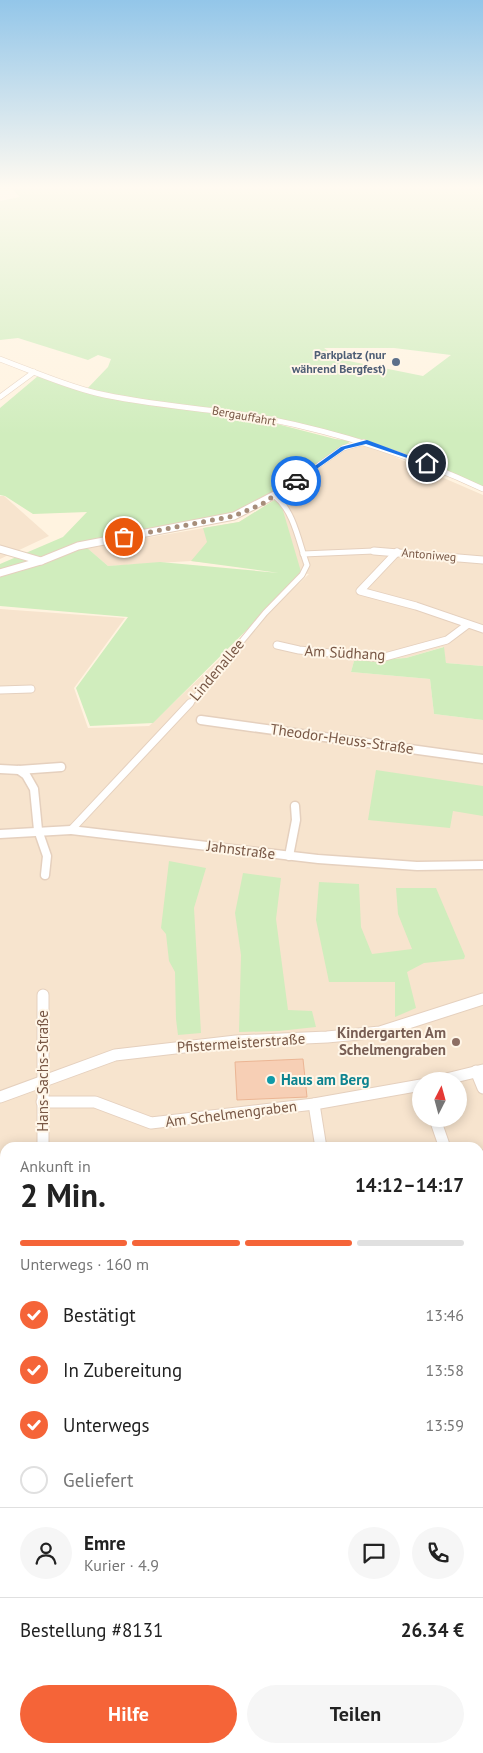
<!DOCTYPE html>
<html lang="de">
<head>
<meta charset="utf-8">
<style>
	body { margin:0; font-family:"PT Sans",sans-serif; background:#f6f6f6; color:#222; height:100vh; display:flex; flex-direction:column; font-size:19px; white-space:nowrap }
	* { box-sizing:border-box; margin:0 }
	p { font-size:16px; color:#767676 }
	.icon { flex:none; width:28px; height:28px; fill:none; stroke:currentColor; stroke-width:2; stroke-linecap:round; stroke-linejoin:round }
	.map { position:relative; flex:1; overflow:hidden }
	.details { position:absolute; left:0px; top:1142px; width:484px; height:611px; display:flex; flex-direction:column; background:#fff; border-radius:15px 15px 0 0; box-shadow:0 2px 12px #0003 }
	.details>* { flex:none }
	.needle { width:32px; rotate:6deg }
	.controls { position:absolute; left:412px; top:1072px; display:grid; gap:10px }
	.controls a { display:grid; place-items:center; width:55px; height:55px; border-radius:50%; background:#fff; box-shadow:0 2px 12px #0003; font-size:25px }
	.pin { position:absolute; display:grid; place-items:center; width:42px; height:42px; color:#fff; margin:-21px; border:2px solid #fff; border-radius:50%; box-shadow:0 1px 5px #0007 }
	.courier { position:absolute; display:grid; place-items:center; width:50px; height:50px; margin:-25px; border:4px solid #1a73e8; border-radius:50%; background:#fff; color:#222; box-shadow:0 1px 6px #0007 }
	.overview em { font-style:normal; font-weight:700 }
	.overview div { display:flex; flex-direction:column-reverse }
	.overview { display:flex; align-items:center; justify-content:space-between; height:85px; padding:0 20px }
	h1 { font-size:32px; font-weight:700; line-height:38px }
	.bar { display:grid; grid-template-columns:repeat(4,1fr); gap:8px 5px; align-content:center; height:60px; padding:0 20px }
	.bar i { height:6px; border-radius:4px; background:#e0e0e0 }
	.bar .on { background:#f56438 }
	.bar p { grid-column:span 4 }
	.line { display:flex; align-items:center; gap:12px; padding:0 20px; border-top:1px solid #e0e0e0 }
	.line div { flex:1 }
	.round { display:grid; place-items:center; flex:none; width:52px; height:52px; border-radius:26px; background:#f6f6f6 }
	ol { padding:0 20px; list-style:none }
	li { display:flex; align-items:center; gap:15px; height:55px }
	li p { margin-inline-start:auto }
	li .icon { padding:5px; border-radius:50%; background:#f56438; color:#fff; stroke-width:4 }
	li:last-child { color:#767676 }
	li i { width:28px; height:28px; border:2px solid #e0e0e0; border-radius:50% }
	.action { display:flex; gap:10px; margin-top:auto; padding:10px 20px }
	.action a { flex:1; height:58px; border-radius:30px; background:#f56438; color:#fff; font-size:20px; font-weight:700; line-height:58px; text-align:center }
	.action a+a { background:#f6f6f6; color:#222 }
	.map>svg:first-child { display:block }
	.residential { fill:#f7e4ce; fill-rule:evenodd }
	.education { fill:#f0ddfb }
	.green { fill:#d0edbd; fill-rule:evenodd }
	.building { fill:#f7cfb5; stroke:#ebb594 }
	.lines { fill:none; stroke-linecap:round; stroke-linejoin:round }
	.pedestrian-far1-casing { stroke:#e5d0be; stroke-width:7 }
	.pedestrian-casing { stroke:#e5d0be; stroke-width:9 }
	.minor-far4-casing { stroke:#e5d0be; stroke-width:6 }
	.minor-far3-casing { stroke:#e5d0be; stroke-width:9 }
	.minor-far2-casing { stroke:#e5d0be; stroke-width:11 }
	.minor-far1-casing { stroke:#e5d0be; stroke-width:13 }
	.minor-casing { stroke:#e5d0be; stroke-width:16 }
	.tertiary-casing { stroke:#e5d0be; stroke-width:3 }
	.secondary-casing { stroke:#ebd1ba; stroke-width:3 }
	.pedestrian-far1 { stroke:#fff; stroke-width:5 }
	.pedestrian { stroke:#fff; stroke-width:7 }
	.minor-far4 { stroke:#fff; stroke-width:5 }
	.minor-far3 { stroke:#fff; stroke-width:7 }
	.minor-far2 { stroke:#fff; stroke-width:8 }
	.minor-far1 { stroke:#fff; stroke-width:11 }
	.minor { stroke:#fff; stroke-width:14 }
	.tertiary { fill:#fff; fill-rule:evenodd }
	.secondary { fill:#fff; fill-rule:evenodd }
	.route { fill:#1a73e8 }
	.done { stroke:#a78e7b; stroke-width:5; stroke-dasharray:0 9 }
	.service-dot { fill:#5c6f8a; stroke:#fff6e8; stroke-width:2 }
	.education-dot { fill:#8d6e63; stroke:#fff6e8; stroke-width:2 }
	.culture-dot { fill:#0f9aa8; stroke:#fff6e8; stroke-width:2 }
	.labels { text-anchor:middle; stroke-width:4; stroke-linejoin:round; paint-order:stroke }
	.far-service-label { font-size:12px; font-weight:bold; fill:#4e5e75; stroke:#fff6e8; text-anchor:end }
	.far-street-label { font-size:12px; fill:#785745; stroke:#fff6e8 }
	.street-label { font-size:15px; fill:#785745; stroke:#fff6e8 }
	.education-label { font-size:15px; font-weight:bold; fill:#785e54; stroke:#fff6e8; text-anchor:end }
	.culture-label { font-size:15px; font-weight:bold; fill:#0d838f; stroke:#fff6e8; text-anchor:start }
</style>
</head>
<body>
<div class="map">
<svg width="483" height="1753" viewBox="0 0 483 1753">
	<rect width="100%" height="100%" fill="#fff3e0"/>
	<g class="residential">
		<path d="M365,444L483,495V666L446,663L443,647L406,658L354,661L351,672L430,679L434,714L483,720V1753H0V609L125,618L74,688L88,728L149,726L309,574L191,561L108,566L87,548L239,522L284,495L346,449ZM421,1081H459V1119H421ZM5,1148H479V1749H5Z"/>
		<polygon points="0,496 4,496 49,536 0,559"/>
	</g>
	<g class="education">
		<polygon points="479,1455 483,1455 483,1697 479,1699"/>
		<polygon points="144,1749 348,1749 337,1753 145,1753"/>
	</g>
	<g class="green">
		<path d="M12,189H483V487L432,464L366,440L254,418L335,439L351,441L238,516L86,547L108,566L160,562L279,573L191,561L207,542L203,528L239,522L279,497L302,575L153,723L90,726L76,688L128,617L0,606V564L63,537L87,512L33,514L5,496L0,495V408L38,376L84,392L108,367L111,359L98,355L88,360L18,338L0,340V201L20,197ZM324,348H394L451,355L423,376L339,359Z"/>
		<polygon points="444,647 446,663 483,666 483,720 434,714 430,679 351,672 354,661 406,658"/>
		<polygon points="376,770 483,786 483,816 453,811 450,828 368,820"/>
		<polygon points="169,861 206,868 194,908 201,1033 178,1035 176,1019 175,972 169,961 166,934 161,928"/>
		<polygon points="243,873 281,878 276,919 288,1010 312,1011 316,1027 279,1031 239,1032 241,955 235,913"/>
		<polygon points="319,882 359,884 361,927 372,954 412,949 398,914 396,888 436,888 465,956 464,959 424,963 407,972 416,1008 395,1017 395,982 329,982 316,920"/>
		<polygon points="483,1533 483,1655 479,1642 479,1534"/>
	</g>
	<polygon class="building" points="303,1059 307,1097 237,1100 235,1062"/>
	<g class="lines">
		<g class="pedestrian-far1-casing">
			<g id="pedestrian-far1">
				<polyline points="303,554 374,551"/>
				<path d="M189,705L265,613L302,575L307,565C299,543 294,511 275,496"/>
			</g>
		</g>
		<g class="pedestrian-casing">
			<polyline id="pedestrian" points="71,830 190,703"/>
		</g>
		<g class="minor-far4-casing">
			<g id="minor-far4">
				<path d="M0,359C32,371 63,385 96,393C151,406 209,408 264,418C340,433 413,456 483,489"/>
				<polyline points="0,397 34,372"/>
				<polyline points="282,491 343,448 364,442"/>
			</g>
		</g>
		<g class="minor-far3-casing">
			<g id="minor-far3">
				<polyline points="0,549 41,561"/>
				<polyline points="374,551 483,560"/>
				<polyline points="397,552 360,591 416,606 483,629"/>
				<polyline points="0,573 41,561 78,546 234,516 284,490"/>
				<polyline points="277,645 299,650 381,658 447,640 467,625"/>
				<polyline points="0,690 31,689"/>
			</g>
		</g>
		<g class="minor-far2-casing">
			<g id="minor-far2">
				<polyline points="201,720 483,759"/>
				<polyline points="0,769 19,770 61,767"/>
				<polyline points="19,770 26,775 34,789 38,830 47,856 45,875"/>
				<polyline points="289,856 296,820 295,806"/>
			</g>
		</g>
		<g class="minor-far1-casing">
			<g id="minor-far1">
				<polyline points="43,995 43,1148"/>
				<polyline points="476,1071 483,1088"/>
				<polyline points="438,1081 483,1070"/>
				<polyline points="0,1097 115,1055 236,1041 327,1037 380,1032 483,999"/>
				<polyline points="42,1102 95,1102 151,1123 314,1104 421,1085"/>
				<polyline points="314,1104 321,1148"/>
				<polyline points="435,1119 445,1148"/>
				<polyline points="479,1156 483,1156"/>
				<polyline points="479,1279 483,1279"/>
			</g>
		</g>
		<g class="minor-casing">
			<g id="minor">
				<polyline points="479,1718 483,1717"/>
				<polyline points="128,1749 129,1753"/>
				<polyline points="105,1753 118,1749"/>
				<polyline points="383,1753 395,1749"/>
			</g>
		</g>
		<g class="tertiary-casing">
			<polygon id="tertiary" points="71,826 318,855 417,862 483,861 483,869 417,870 318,863 71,834 0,838 0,830"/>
		</g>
		<g class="secondary-casing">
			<g id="secondary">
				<rect x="479" y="1426" width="4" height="18"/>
				<polygon points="5,1535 5,1555 0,1556 0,1536"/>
			</g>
		</g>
		<use href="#pedestrian-far1" class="pedestrian-far1"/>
		<use href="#pedestrian" class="pedestrian"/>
		<use href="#minor-far4" class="minor-far4"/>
		<use href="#minor-far3" class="minor-far3"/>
		<use href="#minor-far2" class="minor-far2"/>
		<use href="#minor-far1" class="minor-far1"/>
		<use href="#minor" class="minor"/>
		<use href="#tertiary" class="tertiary"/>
		<use href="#secondary" class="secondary"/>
	</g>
	<linearGradient id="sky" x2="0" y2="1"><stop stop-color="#93c6e9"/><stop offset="0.43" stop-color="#fffaf1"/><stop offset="1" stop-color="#fffaf1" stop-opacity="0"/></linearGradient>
	<rect width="483" height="435" fill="url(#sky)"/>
	<polygon class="route" points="367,440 429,463 425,464 366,444 345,449 298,482 294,481 341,447"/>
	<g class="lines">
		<polyline class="done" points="124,537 234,516 262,504 296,481"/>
	</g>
	<circle class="service-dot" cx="396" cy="362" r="5"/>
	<circle class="education-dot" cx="456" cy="1042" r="5"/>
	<circle class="culture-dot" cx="271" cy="1080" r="5"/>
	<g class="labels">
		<g class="far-service-label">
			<text x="386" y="359">Parkplatz (nur<tspan x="386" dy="14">während Bergfest)</tspan></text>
		</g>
		<g class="far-street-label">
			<text transform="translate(244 416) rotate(10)" y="4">Bergauffahrt</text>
			<text transform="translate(429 555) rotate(5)" y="4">Antoniweg</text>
		</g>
		<g class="street-label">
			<text transform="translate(345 653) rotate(3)" y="5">Am Südhang</text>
			<text transform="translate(217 670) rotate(-50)" y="5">Lindenallee</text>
			<text transform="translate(342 739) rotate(8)" y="5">Theodor-Heuss-Straße</text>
			<text transform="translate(241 850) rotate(7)" y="5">Jahnstraße</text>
			<text transform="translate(241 1043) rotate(-4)" y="5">Pfistermeisterstraße</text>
			<text transform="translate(43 1071) rotate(-90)" y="5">Hans-Sachs-Straße</text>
			<text transform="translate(231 1114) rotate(-7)" y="5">Am Schelmengraben</text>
		</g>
		<g class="education-label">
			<text x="446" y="1038">Kindergarten Am<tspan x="446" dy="17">Schelmengraben</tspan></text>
		</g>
		<g class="culture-label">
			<text x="281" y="1085">Haus am Berg</text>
		</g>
	</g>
</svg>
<div class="controls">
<a><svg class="needle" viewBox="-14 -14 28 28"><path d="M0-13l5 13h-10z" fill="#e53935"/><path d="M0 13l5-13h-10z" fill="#767676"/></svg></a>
</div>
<div class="pin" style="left:124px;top:537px;background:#ea580c"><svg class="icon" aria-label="bag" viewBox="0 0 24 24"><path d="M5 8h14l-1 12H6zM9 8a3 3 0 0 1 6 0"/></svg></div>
<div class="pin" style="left:427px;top:463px;background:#1f2937"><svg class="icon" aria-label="home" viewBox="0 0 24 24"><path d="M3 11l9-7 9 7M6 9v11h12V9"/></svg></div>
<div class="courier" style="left:296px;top:481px"><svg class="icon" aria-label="car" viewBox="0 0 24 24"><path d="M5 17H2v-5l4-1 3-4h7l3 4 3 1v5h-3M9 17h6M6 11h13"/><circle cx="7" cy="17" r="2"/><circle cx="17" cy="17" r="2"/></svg></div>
<section class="details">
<div class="overview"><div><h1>2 Min.</h1><p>Ankunft in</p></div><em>14:12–14:17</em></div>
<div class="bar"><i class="on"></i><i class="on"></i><i class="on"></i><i></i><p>Unterwegs · 160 m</p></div>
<ol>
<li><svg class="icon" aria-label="check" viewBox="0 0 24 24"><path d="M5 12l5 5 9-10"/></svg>Bestätigt<p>13:46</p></li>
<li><svg class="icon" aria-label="check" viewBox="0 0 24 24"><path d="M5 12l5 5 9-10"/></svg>In Zubereitung<p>13:58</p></li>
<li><svg class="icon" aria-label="check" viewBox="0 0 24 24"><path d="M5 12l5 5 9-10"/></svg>Unterwegs<p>13:59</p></li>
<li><i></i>Geliefert</li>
</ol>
<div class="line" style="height:90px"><a class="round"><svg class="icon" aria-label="person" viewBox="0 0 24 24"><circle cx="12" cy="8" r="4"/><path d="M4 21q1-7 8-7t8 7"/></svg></a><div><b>Emre</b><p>Kurier · 4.9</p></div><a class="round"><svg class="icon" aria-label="chat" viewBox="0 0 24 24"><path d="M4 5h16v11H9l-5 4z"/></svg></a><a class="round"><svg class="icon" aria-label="phone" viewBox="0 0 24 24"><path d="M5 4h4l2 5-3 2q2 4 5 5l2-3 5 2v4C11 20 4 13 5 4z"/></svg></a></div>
<div class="line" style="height:65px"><div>Bestellung #8131</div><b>26.34 €</b></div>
<div class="action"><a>Hilfe</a><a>Teilen</a></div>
</section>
</div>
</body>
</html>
